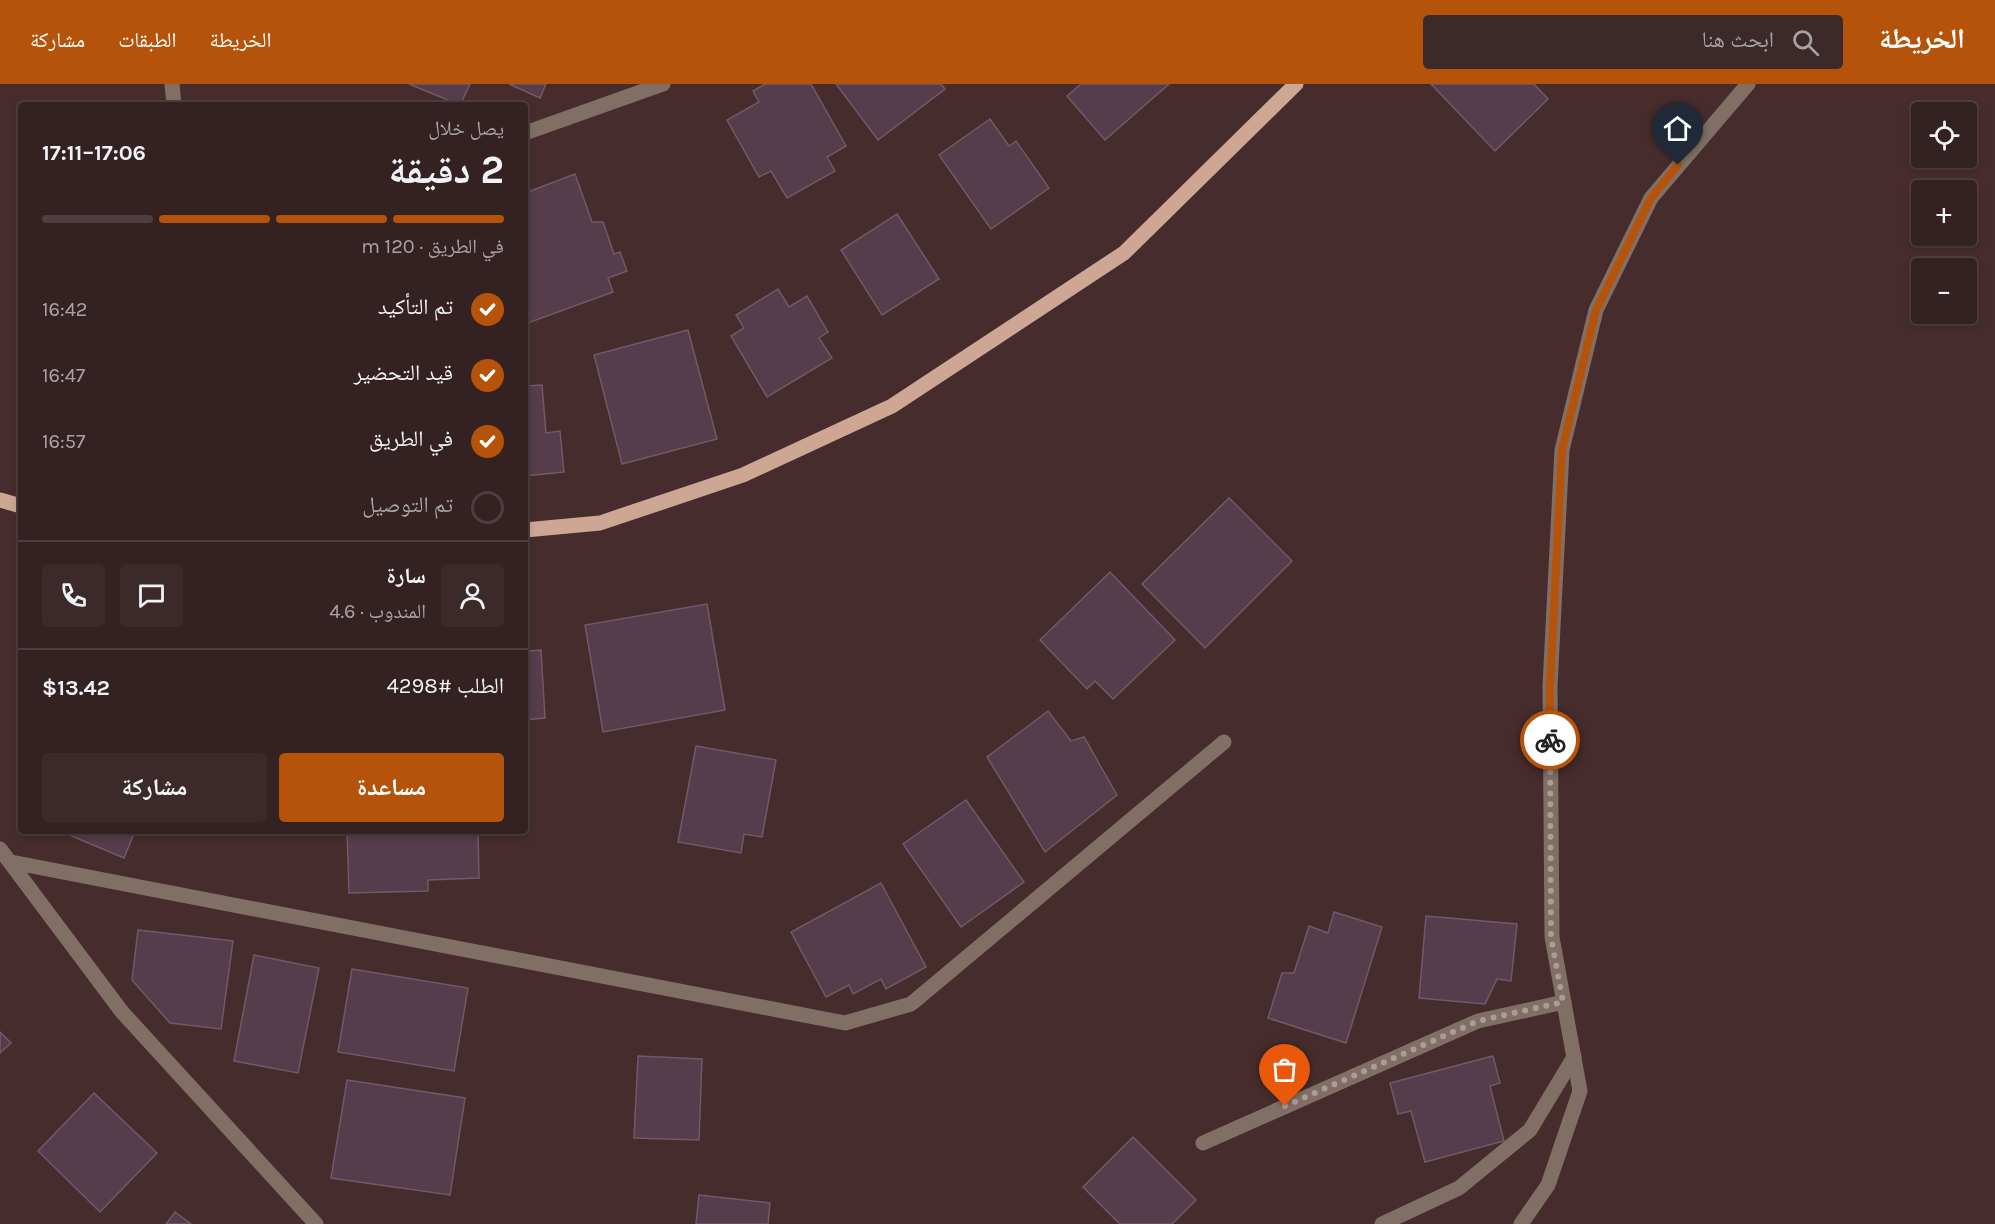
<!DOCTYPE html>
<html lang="ar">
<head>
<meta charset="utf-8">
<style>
	body { margin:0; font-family:Karla,"Noto Naskh Arabic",sans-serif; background:#3c292a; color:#f1f3f6; direction:rtl; height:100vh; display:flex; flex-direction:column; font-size:22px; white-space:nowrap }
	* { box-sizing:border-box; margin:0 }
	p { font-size:20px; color:#a9a3a5 }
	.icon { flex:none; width:33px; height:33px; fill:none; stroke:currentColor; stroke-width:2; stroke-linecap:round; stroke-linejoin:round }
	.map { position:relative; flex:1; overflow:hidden; direction:ltr }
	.side { position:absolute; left:18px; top:18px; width:510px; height:732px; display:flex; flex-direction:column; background:#342122; border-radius:6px; box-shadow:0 3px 9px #0003,0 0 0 2px #4e3e40; direction:rtl }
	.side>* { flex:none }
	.controls { position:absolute; left:1911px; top:18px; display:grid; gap:12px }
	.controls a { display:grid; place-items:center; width:66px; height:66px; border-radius:6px; background:#342122; box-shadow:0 3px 9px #0003,0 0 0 2px #4e3e40; font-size:30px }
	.pin { position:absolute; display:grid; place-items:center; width:51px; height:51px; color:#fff; margin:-62px -26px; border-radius:50% 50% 50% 0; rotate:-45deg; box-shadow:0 0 6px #0007 }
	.pin .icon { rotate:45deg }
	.courier { position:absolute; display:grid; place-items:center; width:60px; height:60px; margin:-30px; border:4px solid #b45309; border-radius:50%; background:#fff; color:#222; box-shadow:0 2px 8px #0007 }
	.overview em { font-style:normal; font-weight:700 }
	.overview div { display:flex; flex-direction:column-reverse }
	.overview { display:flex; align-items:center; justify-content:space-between; height:102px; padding:0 24px }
	h1 { font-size:39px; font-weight:700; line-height:45px }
	.bar { display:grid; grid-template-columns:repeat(4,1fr); gap:9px 6px; align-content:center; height:72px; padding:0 24px }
	.bar i { height:8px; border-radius:4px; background:#4e3e40 }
	.bar .selected { background:#b45309 }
	.bar p { grid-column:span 4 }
	.line { display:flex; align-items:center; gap:15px; padding:0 24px; border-top:2px solid #4e3e40 }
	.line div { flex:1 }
	.round { display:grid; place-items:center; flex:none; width:63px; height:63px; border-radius:6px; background:#3c292a }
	ol { padding:0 24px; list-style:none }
	li { display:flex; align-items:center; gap:18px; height:66px }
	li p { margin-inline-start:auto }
	li .icon { padding:6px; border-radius:50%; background:#b45309; color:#fff; stroke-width:4 }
	li:last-child { color:#a9a3a5 }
	li i { width:33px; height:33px; border:3px solid #4e3e40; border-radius:50% }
	.cta { display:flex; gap:12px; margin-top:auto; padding:12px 24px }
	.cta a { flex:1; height:69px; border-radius:6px; background:#b45309; color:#fff; font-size:24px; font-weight:700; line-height:69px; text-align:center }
	.cta a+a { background:#3c292a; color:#f1f3f6 }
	header { display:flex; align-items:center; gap:36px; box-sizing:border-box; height:84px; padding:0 30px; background:#b45309; color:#fff }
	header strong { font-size:28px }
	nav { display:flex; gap:33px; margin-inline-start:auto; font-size:21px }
	.search { width:420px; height:54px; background:#3c292a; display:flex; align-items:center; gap:15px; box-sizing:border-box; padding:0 21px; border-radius:6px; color:#a9a3a5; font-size:22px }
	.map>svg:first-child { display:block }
	.building { fill:#553d4b; stroke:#725967; stroke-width:1.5 }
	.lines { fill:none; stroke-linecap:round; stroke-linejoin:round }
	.minor { stroke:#816f65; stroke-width:15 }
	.major { stroke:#cda794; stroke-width:15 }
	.done { stroke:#af9a9a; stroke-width:6; stroke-dasharray:0 10.8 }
	.route { stroke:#b45309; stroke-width:8 }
</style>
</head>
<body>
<header>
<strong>الخريطة</strong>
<div class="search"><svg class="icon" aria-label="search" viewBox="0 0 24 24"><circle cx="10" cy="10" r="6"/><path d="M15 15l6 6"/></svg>ابحث هنا</div>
<nav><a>الخريطة</a><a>الطبقات</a><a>مشاركة</a></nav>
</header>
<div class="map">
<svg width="1995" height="1140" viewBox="0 0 1995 1140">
	<rect width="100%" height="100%" fill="#462c2d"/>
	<g class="building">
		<polygon points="409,0 470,0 460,21"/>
		<polygon points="509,0 546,0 540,14"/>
		<polygon points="765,0 811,0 846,62 827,73 835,87 787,114 771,87 759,93 727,36 759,18 753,7"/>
		<polygon points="836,0 941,0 945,5 878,56"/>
		<polygon points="1081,0 1169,0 1105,56 1067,12"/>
		<polygon points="1431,0 1534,0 1548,15 1495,67"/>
		<polygon points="990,35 1009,62 1016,57 1049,104 991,145 939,71"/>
		<polygon points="575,90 592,138 603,138 614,170 620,168 627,187 608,194 613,208 525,240 525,109"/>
		<polygon points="897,130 939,195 882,231 841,166"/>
		<polygon points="778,205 789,223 807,212 828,248 819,254 832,274 767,313 731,252 744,244 736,231"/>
		<polygon points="688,246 717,355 622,380 594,271"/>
		<polygon points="542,301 546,349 560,347 564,388 525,392 525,302"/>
		<polygon points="1229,414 1292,477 1205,564 1142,500"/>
		<polygon points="1110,488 1175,556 1113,615 1095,597 1087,605 1040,556"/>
		<polygon points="707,520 725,626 603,648 585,541"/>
		<polygon points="525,536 527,536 529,567 541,566 545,634 525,636"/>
		<polygon points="1048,627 1071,657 1084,653 1117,711 1045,768 987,673"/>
		<polygon points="696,662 776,676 762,753 744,750 741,769 678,758"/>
		<polygon points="966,716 1024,798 961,843 903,760"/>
		<polygon points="60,747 135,747 124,774"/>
		<polygon points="347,747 478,747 479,794 428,796 428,807 349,809"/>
		<polygon points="881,799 926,883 886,905 881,895 853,910 849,901 826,913 791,848"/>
		<polygon points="1334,828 1382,843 1346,959 1268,934 1282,889 1294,889 1309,842 1328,849"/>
		<polygon points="1426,832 1517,840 1511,897 1497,895 1485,920 1419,914"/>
		<polygon points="138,846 233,857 221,945 170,939 132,896"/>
		<polygon points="254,871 319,884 298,989 234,977"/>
		<polygon points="352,885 468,904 454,987 338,968"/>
		<polygon points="0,948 11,959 0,969"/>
		<polygon points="638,972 702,975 699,1056 634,1054"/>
		<polygon points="1493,972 1500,999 1490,1002 1504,1057 1425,1078 1411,1027 1398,1030 1390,999"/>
		<polygon points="347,996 465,1014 450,1111 331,1094"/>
		<polygon points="94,1009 157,1069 100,1128 38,1067"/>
		<polygon points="1133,1053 1196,1116 1172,1140 1120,1140 1083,1103"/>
		<polygon points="699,1111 770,1119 768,1140 696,1140"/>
		<polygon points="175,1128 191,1140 166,1140"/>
	</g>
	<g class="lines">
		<g class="minor">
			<polyline points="172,0 174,21"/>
			<polyline points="525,49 663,0"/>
			<polyline points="0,765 122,928 316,1140"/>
			<polyline points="11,778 845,939 911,920 1224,658"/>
			<polyline points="1203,1059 1478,937 1564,918"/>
			<polyline points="1382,1140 1459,1104 1530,1046 1574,973"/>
			<polyline points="1521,1140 1548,1101 1580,1007 1552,853 1550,602 1562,366 1596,226 1651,114 1748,0"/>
		</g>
		<g class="major">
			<polyline points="0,416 21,422"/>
			<polyline points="525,446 600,439 743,391 892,322 1124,169 1296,0"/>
		</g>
	</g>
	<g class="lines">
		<polyline class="done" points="1285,1022 1478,937 1563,918 1551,853 1550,656"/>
		<polyline class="route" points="1550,656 1550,602 1562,366 1596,226 1651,114 1678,81"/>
	</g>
</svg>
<div class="controls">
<a><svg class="icon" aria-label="locate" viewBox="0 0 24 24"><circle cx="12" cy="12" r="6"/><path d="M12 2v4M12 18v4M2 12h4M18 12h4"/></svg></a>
<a>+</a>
<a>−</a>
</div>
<div class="pin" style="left:1285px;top:1022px;background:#ea580c"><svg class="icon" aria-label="bag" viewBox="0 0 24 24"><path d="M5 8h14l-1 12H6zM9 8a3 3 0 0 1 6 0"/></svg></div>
<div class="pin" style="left:1678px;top:81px;background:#1f2937"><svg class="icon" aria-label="home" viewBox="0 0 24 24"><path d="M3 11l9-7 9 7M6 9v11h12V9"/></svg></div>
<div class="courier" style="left:1550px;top:656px"><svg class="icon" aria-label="bike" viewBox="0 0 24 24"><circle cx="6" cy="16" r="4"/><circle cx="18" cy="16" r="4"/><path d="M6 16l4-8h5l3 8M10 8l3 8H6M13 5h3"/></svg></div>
<section class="side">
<div class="overview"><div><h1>2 دقيقة</h1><p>يصل خلال</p></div><em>17:06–17:11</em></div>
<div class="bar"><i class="selected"></i><i class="selected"></i><i class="selected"></i><i></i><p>في الطريق · 120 m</p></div>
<ol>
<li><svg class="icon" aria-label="check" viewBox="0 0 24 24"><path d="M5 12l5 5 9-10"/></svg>تم التأكيد<p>16:42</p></li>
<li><svg class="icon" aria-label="check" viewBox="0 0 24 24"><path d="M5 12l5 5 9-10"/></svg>قيد التحضير<p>16:47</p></li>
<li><svg class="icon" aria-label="check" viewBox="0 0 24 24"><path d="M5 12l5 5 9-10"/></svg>في الطريق<p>16:57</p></li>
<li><i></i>تم التوصيل</li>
</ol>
<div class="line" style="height:108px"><a class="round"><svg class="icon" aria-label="person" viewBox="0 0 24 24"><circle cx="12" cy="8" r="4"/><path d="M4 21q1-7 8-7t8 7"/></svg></a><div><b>سارة</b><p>المندوب · 4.6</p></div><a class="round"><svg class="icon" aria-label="chat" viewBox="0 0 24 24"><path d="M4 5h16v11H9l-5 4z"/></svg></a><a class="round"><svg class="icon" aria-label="phone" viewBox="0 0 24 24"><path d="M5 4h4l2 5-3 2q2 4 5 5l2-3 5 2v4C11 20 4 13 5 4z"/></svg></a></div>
<div class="line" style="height:78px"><div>الطلب #4298</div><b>$13.42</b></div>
<div class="cta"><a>مساعدة</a><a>مشاركة</a></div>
</section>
</div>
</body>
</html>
